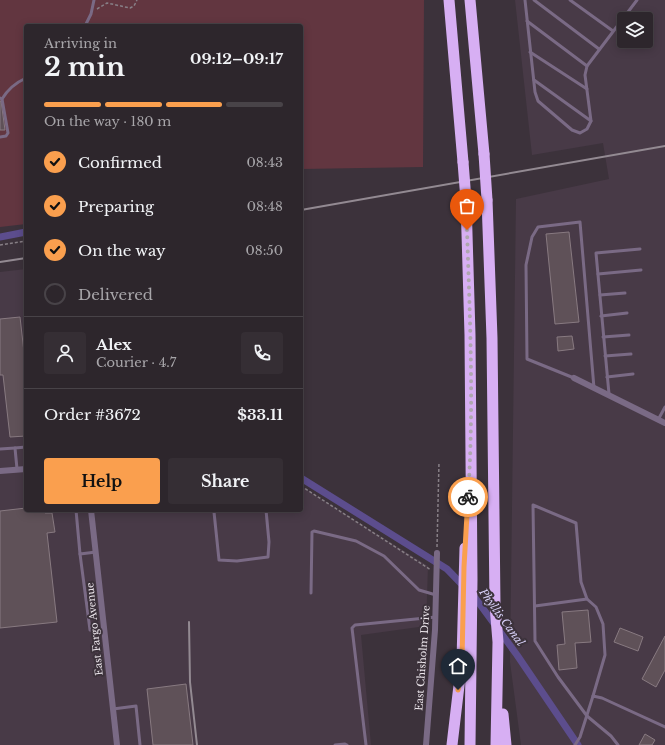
<!DOCTYPE html>
<html lang="en">
<head>
<meta charset="utf-8">
<style>
	body { margin:0; font-family:"Libre Baskerville",serif; background:#352e34; color:#f1f3f6; height:100vh; display:flex; flex-direction:column; font-size:15px; white-space:nowrap }
	* { box-sizing:border-box; margin:0 }
	p { font-size:13px; color:#a7a5a9 }
	.icon { flex:none; width:22px; height:22px; fill:none; stroke:currentColor; stroke-width:2; stroke-linecap:round; stroke-linejoin:round }
	.map { position:relative; flex:1; overflow:hidden }
	.details { position:absolute; left:24px; top:24px; width:279px; height:488px; display:flex; flex-direction:column; background:#2d262c; border-radius:4px; box-shadow:0 2px 10px #0003,0 0 0 1px #484348 }
	.details>* { flex:none }
	.controls { position:absolute; left:617px; top:12px; display:grid; gap:8px }
	.controls a { display:grid; place-items:center; width:36px; height:36px; border-radius:4px; background:#2d262c; box-shadow:0 2px 10px #0003,0 0 0 1px #484348; font-size:20px }
	.pin { position:absolute; display:grid; place-items:center; width:34px; height:34px; color:#fff; margin:-41px -17px; border-radius:50% 50% 50% 0; rotate:-45deg; box-shadow:0 0 4px #0007 }
	.pin .icon { rotate:45deg }
	.courier { position:absolute; display:grid; place-items:center; width:40px; height:40px; margin:-20px; border:3px solid #fa9f4e; border-radius:50%; background:#fff; color:#222; box-shadow:0 1px 5px #0007 }
	.head em { font-style:normal; font-weight:700 }
	.head div { display:flex; flex-direction:column-reverse }
	.head { display:flex; align-items:center; justify-content:space-between; height:68px; padding:0 20px }
	h1 { font-size:26px; font-weight:700; line-height:30px }
	.bar { display:grid; grid-template-columns:repeat(4,1fr); gap:6px 4px; align-content:center; height:48px; padding:0 20px }
	.bar i { height:5px; border-radius:3px; background:#484348 }
	.bar .active { background:#fa9f4e }
	.bar p { grid-column:span 4 }
	.line { display:flex; align-items:center; gap:10px; padding:0 20px; border-top:1px solid #484348 }
	.line div { flex:1 }
	.round { display:grid; place-items:center; flex:none; width:42px; height:42px; border-radius:4px; background:#352e34 }
	ol { padding:0 20px; list-style:none }
	li { display:flex; align-items:center; gap:12px; height:44px }
	li p { margin-inline-start:auto }
	li .icon { padding:4px; border-radius:50%; background:#fa9f4e; color:#111; stroke-width:4 }
	li:last-child { color:#a7a5a9 }
	li i { width:22px; height:22px; border:2px solid #484348; border-radius:50% }
	.cta { display:flex; gap:8px; margin-top:auto; padding:8px 20px }
	.cta a { flex:1; height:46px; border-radius:4px; background:#fa9f4e; color:#111; font-size:16px; font-weight:700; line-height:46px; text-align:center }
	.cta a+a { background:#352e34; color:#f1f3f6 }
	.map>svg:first-child { display:block }
	.built { fill:#483a47; fill-rule:evenodd }
	.green { fill:#623640 }
	.lines { fill:none; stroke-linecap:round; stroke-linejoin:round }
	.canal { stroke:#5c4d8d; stroke-width:7 }
	.building { fill:#5f5158; stroke:#887a81 }
	.path { stroke:#877f86; stroke-width:1.5; stroke-dasharray:3 2; stroke-linecap:butt }
	.lane { stroke:#7a6a85; stroke-width:3 }
	.street { stroke:#7a6a85; stroke-width:6 }
	.highway { stroke:#d7aff3; stroke-width:11 }
	.rail { stroke:#938a92; stroke-width:2 }
	.highway-bridge { stroke:#d7aff3; stroke-width:11 }
	.done { stroke:#aea7ae; stroke-width:4; stroke-dasharray:0 7.2 }
	.route { stroke:#fa9f4e; stroke-width:5 }
	.labels { text-anchor:middle; stroke-width:4; stroke-linejoin:round; paint-order:stroke }
	.street-label { font-size:10px; fill:#ece6ec; stroke:#3c323b }
	.water-label { font-size:11px; font-style:italic; fill:#d9d2f9; stroke:#3c323b }
</style>
</head>
<body>
<div class="map">
<svg width="665" height="745" viewBox="0 0 665 745">
	<rect width="100%" height="100%" fill="#3c323b"/>
	<g class="built">
		<path d="M515,0H665V745H521L510,662L516,199L609,179L603,143L532,155ZM624,19H646V41H624Z"/>
		<polygon points="26,269 26,510 301,510 301,486 428,566 426,626 361,635 371,745 0,745 0,272"/>
	</g>
	<polygon class="green" points="0,0 424,0 423,167 301,169 301,26 26,26 26,224 0,227"/>
	<g class="lines">
		<g class="canal">
			<polyline points="0,237 26,232"/>
			<polyline points="301,478 447,569 476,599 517,655 578,745"/>
		</g>
	</g>
	<g class="building">
		<polygon points="0,101 1,101 5,130 0,130"/>
		<polygon points="569,232 579,322 555,324 546,234"/>
		<polygon points="20,317 26,370 26,436 10,437 3,375 0,375 0,319"/>
		<polygon points="572,336 574,349 558,351 557,337"/>
		<polygon points="26,508 26,510 45,510 45,513 52,513 55,532 47,533 57,622 0,628 0,511"/>
		<polygon points="588,610 591,642 575,643 577,668 559,670 557,645 565,644 562,612"/>
		<polygon points="620,628 643,637 638,651 614,642"/>
		<polygon points="665,636 665,670 656,687 642,679"/>
		<polygon points="186,684 193,745 153,745 147,689"/>
		<polygon points="645,734 655,740 652,745 639,745"/>
	</g>
	<g class="lines">
		<g class="path">
			<polyline points="97,9 107,3 130,8 134,6 137,0"/>
			<polyline points="0,245 26,241"/>
			<polyline points="301,486 431,570"/>
			<polyline points="437,547 439,462"/>
		</g>
		<g class="lane">
			<polyline points="525,0 535,92 538,101 572,130 580,133 587,129 591,121 585,75 587,66 637,0"/>
			<polyline points="534,0 599,49"/>
			<polyline points="570,0 613,31"/>
			<polyline points="527,21 587,66"/>
			<polyline points="85,26 91,14 94,0"/>
			<polyline points="530,52 587,89"/>
			<polyline points="534,80 591,121"/>
			<polyline points="0,98 2,99 8,133 6,136 0,137"/>
			<path d="M2,99C8,89 15,83 26,78"/>
			<polyline points="598,274 641,270"/>
			<polyline points="600,295 625,293"/>
			<polyline points="601,316 627,313"/>
			<polyline points="603,337 629,335"/>
			<polyline points="605,356 631,354"/>
			<polyline points="607,377 633,374"/>
			<polyline points="574,378 527,359 526,265 532,237 538,227 580,222 594,388"/>
			<polyline points="609,394 596,253 640,249"/>
			<polyline points="658,420 665,407"/>
			<polyline points="0,449 15,448"/>
			<polyline points="17,469 15,448 26,447"/>
			<polyline points="76,510 80,554 96,552"/>
			<polyline points="221,510 214,512 219,560 237,561 268,557 269,542 266,510"/>
			<polyline points="80,554 90,630 105,630"/>
			<polyline points="311,593 312,532 314,531 356,541 384,556 419,590 436,595"/>
			<polyline points="535,606 587,599"/>
			<polyline points="593,696 605,655 603,624 596,607 587,599 581,582 576,523 533,505 535,641 558,677 587,716 611,736 618,745"/>
			<polyline points="113,709 136,706 140,745"/>
			<polyline points="335,745 345,744 347,745"/>
			<polyline points="366,745 352,628 355,625 436,617"/>
			<polyline points="575,745 580,737 593,696 602,698 665,727"/>
		</g>
		<g class="street">
			<polyline points="574,378 665,423"/>
			<polyline points="0,471 26,469"/>
			<polyline points="91,510 117,745"/>
			<polyline points="426,745 435,630 437,553"/>
		</g>
		<g class="highway">
			<polyline points="449,0 463,162"/>
			<polyline points="470,0 484,154"/>
			<polyline points="466,200 470,335 472,579 470,745"/>
			<polyline points="487,200 492,338 495,605 498,642 496,745"/>
			<polyline points="503,714 506,745"/>
			<polyline points="452,745 462,660 465,548"/>
		</g>
		<g class="rail">
			<polyline points="301,210 665,146"/>
			<polyline points="0,262 26,258"/>
			<polyline points="189,622 190,682 197,745"/>
		</g>
		<g class="highway-bridge">
			<polyline points="484,154 487,200"/>
			<polyline points="463,162 466,200"/>
		</g>
	</g>
	<g class="lines">
		<path class="done" d="M467,230C470,319 474,408 468,497"/>
		<polyline class="route" points="458,690 462,660 464,567 468,497"/>
	</g>
	<g class="labels">
		<g class="street-label">
			<text transform="translate(94 629) rotate(-96)" y="4">East Fargo Avenue</text>
			<text transform="translate(422 658) rotate(-86)" y="4">East Chisholm Drive</text>
		</g>
		<g class="water-label">
			<text transform="translate(502 617) rotate(54)" y="4">Phyllis Canal</text>
		</g>
	</g>
</svg>
<div class="controls">
<a><svg class="icon" aria-label="layers" viewBox="0 0 24 24"><path d="M12 4l9 5-9 5-9-5zM3 14l9 5 9-5"/></svg></a>
</div>
<div class="pin" style="left:467px;top:230px;background:#ea580c"><svg class="icon" aria-label="bag" viewBox="0 0 24 24"><path d="M5 8h14l-1 12H6zM9 8a3 3 0 0 1 6 0"/></svg></div>
<div class="pin" style="left:458px;top:690px;background:#1f2937"><svg class="icon" aria-label="home" viewBox="0 0 24 24"><path d="M3 11l9-7 9 7M6 9v11h12V9"/></svg></div>
<div class="courier" style="left:468px;top:497px"><svg class="icon" aria-label="bike" viewBox="0 0 24 24"><circle cx="6" cy="16" r="4"/><circle cx="18" cy="16" r="4"/><path d="M6 16l4-8h5l3 8M10 8l3 8H6M13 5h3"/></svg></div>
<section class="details">
<div class="head"><div><h1>2 min</h1><p>Arriving in</p></div><em>09:12–09:17</em></div>
<div class="bar"><i class="active"></i><i class="active"></i><i class="active"></i><i></i><p>On the way · 180 m</p></div>
<ol>
<li><svg class="icon" aria-label="check" viewBox="0 0 24 24"><path d="M5 12l5 5 9-10"/></svg>Confirmed<p>08:43</p></li>
<li><svg class="icon" aria-label="check" viewBox="0 0 24 24"><path d="M5 12l5 5 9-10"/></svg>Preparing<p>08:48</p></li>
<li><svg class="icon" aria-label="check" viewBox="0 0 24 24"><path d="M5 12l5 5 9-10"/></svg>On the way<p>08:50</p></li>
<li><i></i>Delivered</li>
</ol>
<div class="line" style="height:72px"><a class="round"><svg class="icon" aria-label="person" viewBox="0 0 24 24"><circle cx="12" cy="8" r="4"/><path d="M4 21q1-7 8-7t8 7"/></svg></a><div><b>Alex</b><p>Courier · 4.7</p></div><a class="round"><svg class="icon" aria-label="phone" viewBox="0 0 24 24"><path d="M5 4h4l2 5-3 2q2 4 5 5l2-3 5 2v4C11 20 4 13 5 4z"/></svg></a></div>
<div class="line" style="height:52px"><div>Order #3672</div><b>$33.11</b></div>
<div class="cta"><a>Help</a><a>Share</a></div>
</section>
</div>
</body>
</html>
